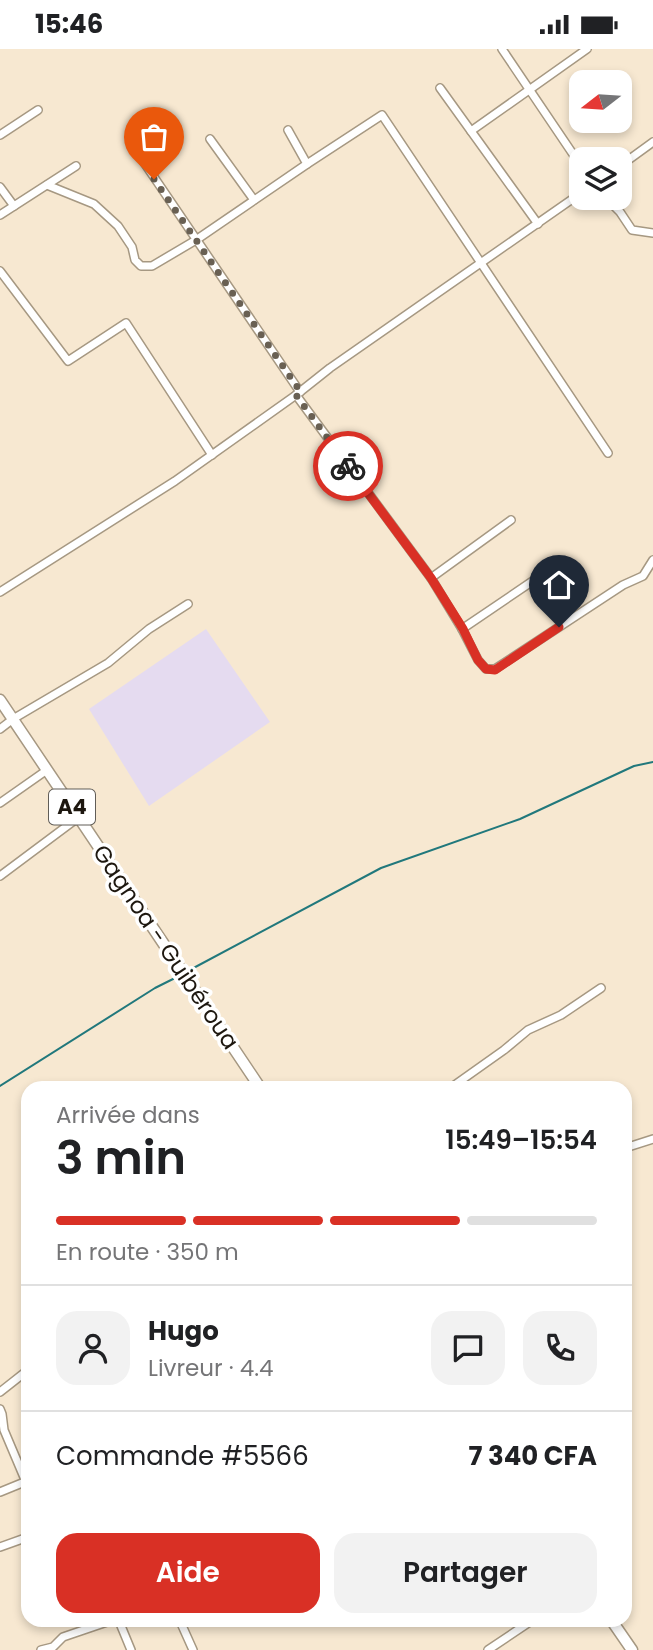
<!DOCTYPE html>
<html lang="fr">
<head>
<meta charset="utf-8">
<style>
	body { margin:0; font-family:Poppins,sans-serif; background:#f2f2f2; color:#202124; height:100vh; display:flex; flex-direction:column; font-size:26px; white-space:nowrap }
	* { box-sizing:border-box; margin:0 }
	p { font-size:23px; color:#757577 }
	.icon { flex:none; width:38px; height:38px; fill:none; stroke:currentColor; stroke-width:2; stroke-linecap:round; stroke-linejoin:round }
	.map { position:relative; flex:1; overflow:hidden }
	.drawer { position:absolute; left:21px; top:1032px; width:611px; height:546px; display:flex; flex-direction:column; background:#fff; border-radius:21px; box-shadow:0 4px 10px #0003 }
	.drawer>* { flex:none }
	.needle { width:46px; rotate:253deg }
	.controls { position:absolute; left:569px; top:21px; display:grid; gap:14px }
	.controls a { display:grid; place-items:center; width:63px; height:63px; border-radius:14px; background:#fff; box-shadow:0 4px 10px #0003; font-size:35px }
	.pin { position:absolute; display:grid; place-items:center; width:60px; height:60px; color:#fff; margin:-72px -30px; border-radius:50% 50% 50% 0; rotate:-45deg; box-shadow:0 0 7px #0007 }
	.pin .icon { rotate:45deg }
	.courier { position:absolute; display:grid; place-items:center; width:70px; height:70px; margin:-35px; border:5px solid #d93025; border-radius:50%; background:#fff; color:#222; box-shadow:0 2px 9px #0007 }
	.summary em { font-style:normal; font-weight:600 }
	.summary div { display:flex; flex-direction:column-reverse }
	.summary { display:flex; align-items:center; justify-content:space-between; height:119px; padding:0 35px }
	h1 { font-size:46px; font-weight:600; line-height:52px }
	.bar { display:grid; grid-template-columns:repeat(4,1fr); gap:10px 7px; align-content:center; height:84px; padding:0 35px }
	.bar i { height:9px; border-radius:5px; background:#e0e0e0 }
	.bar .selected { background:#d93025 }
	.bar p { grid-column:span 4 }
	.line { display:flex; align-items:center; gap:18px; padding:0 35px; border-top:2px solid #e0e0e0 }
	.line div { flex:1 }
	.round { display:grid; place-items:center; flex:none; width:74px; height:74px; border-radius:21px; background:#f2f2f2 }
	.primary-button { display:flex; gap:14px; margin-top:auto; padding:14px 35px }
	.primary-button a { flex:1; height:80px; border-radius:21px; background:#d93025; color:#fff; font-size:28px; font-weight:600; line-height:80px; text-align:center }
	.primary-button a+a { background:#f2f2f2; color:#202124 }
	.status { display:flex; justify-content:space-between; align-items:center; height:49px; padding:0 35px; background:#fff; direction:ltr }
	.status svg { height:19px; fill:currentColor }
	.map>svg:first-child { display:block }
	.industrial { fill:#e5dbf0 }
	.lines { fill:none; stroke-linecap:round; stroke-linejoin:round }
	.stream { stroke:#21787c; stroke-width:2 }
	.minor-casing { stroke:#a69882; stroke-width:10 }
	.major-casing { stroke:#a69882; stroke-width:13 }
	.minor { stroke:#fff; stroke-width:7 }
	.major { stroke:#fff; stroke-width:10 }
	.done { stroke:#696053; stroke-width:7; stroke-dasharray:0 12.6 }
	.route { stroke:#d93025; stroke-width:9 }
	.labels { text-anchor:middle; stroke-width:7; stroke-linejoin:round; paint-order:stroke }
	.shield { fill:#fff; stroke:#615d57; stroke-width:2 }
	.shield-label { font-size:21px; font-weight:bold; fill:#1d170f }
	.street-label { font-size:23px; fill:#1d170f; stroke:#fff }
</style>
</head>
<body>
<div class="status"><b>15:46</b><svg viewBox="0 0 49 12"><path d="M0 12V9h3v3zM5 12V6h3v6zM10 12V3h3v9zM15 12V0h3v12zM26 1h20v11H26zM47 4h2v5h-2z"/></svg></div>
<div class="map">
<svg width="653" height="1601" viewBox="0 0 653 1601">
	<rect width="100%" height="100%" fill="#f7e8d1"/>
	<polygon class="industrial" points="206,580 270,673 149,757 89,660"/>
	<g class="lines">
		<g class="stream">
			<polyline points="186,923 381,819 520,770 634,717 653,713"/>
			<polyline points="0,1037 155,939 181,926"/>
		</g>
		<g class="minor-casing">
			<g id="minor">
				<polyline points="502,0 581,117"/>
				<polyline points="440,39 538,175"/>
				<polyline points="471,82 587,0"/>
				<polyline points="0,86 38,61"/>
				<polyline points="210,90 254,151"/>
				<polyline points="141,109 300,343"/>
				<polyline points="307,115 382,66 608,404"/>
				<polyline points="620,117 653,93"/>
				<polyline points="47,136 94,155 118,177 132,198 135,211 141,217 152,217 196,191 307,115 288,81"/>
				<polyline points="0,138 14,157"/>
				<polyline points="606,149 620,163 632,181 653,184"/>
				<polyline points="0,166 76,117"/>
				<polyline points="0,222 68,312 126,274 212,406"/>
				<polyline points="296,346 431,529 462,580 478,611 486,620 495,620 623,536 643,527 653,511"/>
				<polyline points="431,529 511,471"/>
				<polyline points="0,543 175,432 296,346 330,319 581,144"/>
				<polyline points="462,580 546,523"/>
				<polyline points="0,680 13,670 108,614 149,580 188,555"/>
				<polyline points="0,754 47,721"/>
				<polyline points="0,827 79,768"/>
				<polyline points="449,1040 504,1001 528,981 561,966 601,939"/>
				<polyline points="625,1099 653,1090"/>
				<polyline points="0,1343 28,1321"/>
				<polyline points="0,1360 2,1365 4,1381 26,1433"/>
				<polyline points="0,1443 27,1432"/>
				<polyline points="0,1498 28,1488"/>
				<polyline points="119,1572 131,1601"/>
				<polyline points="180,1572 193,1601"/>
				<polyline points="41,1601 53,1598 63,1588 110,1572"/>
				<polyline points="488,1601 531,1572"/>
			</g>
		</g>
		<g class="major-casing">
			<g id="major">
				<polyline points="0,651 261,1040"/>
				<polyline points="612,1572 632,1601"/>
			</g>
		</g>
		<use href="#minor" class="minor"/>
		<use href="#major" class="major"/>
	</g>
	<g class="lines">
		<polyline class="done" points="154,130 300,342 296,346 348,417"/>
		<polyline class="route" points="348,417 431,529 463,580 478,611 486,620 495,621 559,578"/>
	</g>
	<g class="labels">
		<rect class="shield" x="49" y="740.5" width="46" height="35" rx="5"/>
		<g class="shield-label">
			<text x="72" y="765">A4</text>
		</g>
		<g class="street-label">
			<text transform="translate(166 898) rotate(56)" y="8">Gagnoa - Guibéroua</text>
		</g>
	</g>
</svg>
<div class="controls">
<a><svg class="needle" viewBox="-14 -14 28 28"><path d="M0-13l5 13h-10z" fill="#e53935"/><path d="M0 13l5-13h-10z" fill="#757577"/></svg></a>
<a><svg class="icon" aria-label="layers" viewBox="0 0 24 24"><path d="M12 4l9 5-9 5-9-5zM3 14l9 5 9-5"/></svg></a>
</div>
<div class="pin" style="left:154px;top:130px;background:#ea580c"><svg class="icon" aria-label="bag" viewBox="0 0 24 24"><path d="M5 8h14l-1 12H6zM9 8a3 3 0 0 1 6 0"/></svg></div>
<div class="pin" style="left:559px;top:578px;background:#1f2937"><svg class="icon" aria-label="home" viewBox="0 0 24 24"><path d="M3 11l9-7 9 7M6 9v11h12V9"/></svg></div>
<div class="courier" style="left:348px;top:417px"><svg class="icon" aria-label="bike" viewBox="0 0 24 24"><circle cx="6" cy="16" r="4"/><circle cx="18" cy="16" r="4"/><path d="M6 16l4-8h5l3 8M10 8l3 8H6M13 5h3"/></svg></div>
<section class="drawer">
<div class="summary"><div><h1>3 min</h1><p>Arrivée dans</p></div><em>15:49–15:54</em></div>
<div class="bar"><i class="selected"></i><i class="selected"></i><i class="selected"></i><i></i><p>En route · 350 m</p></div>
<div class="line" style="height:126px"><a class="round"><svg class="icon" aria-label="person" viewBox="0 0 24 24"><circle cx="12" cy="8" r="4"/><path d="M4 21q1-7 8-7t8 7"/></svg></a><div><b>Hugo</b><p>Livreur · 4.4</p></div><a class="round"><svg class="icon" aria-label="chat" viewBox="0 0 24 24"><path d="M4 5h16v11H9l-5 4z"/></svg></a><a class="round"><svg class="icon" aria-label="phone" viewBox="0 0 24 24"><path d="M5 4h4l2 5-3 2q2 4 5 5l2-3 5 2v4C11 20 4 13 5 4z"/></svg></a></div>
<div class="line" style="height:91px"><div>Commande #5566</div><b>7 340 CFA</b></div>
<div class="primary-button"><a>Aide</a><a>Partager</a></div>
</section>
</div>
</body>
</html>
